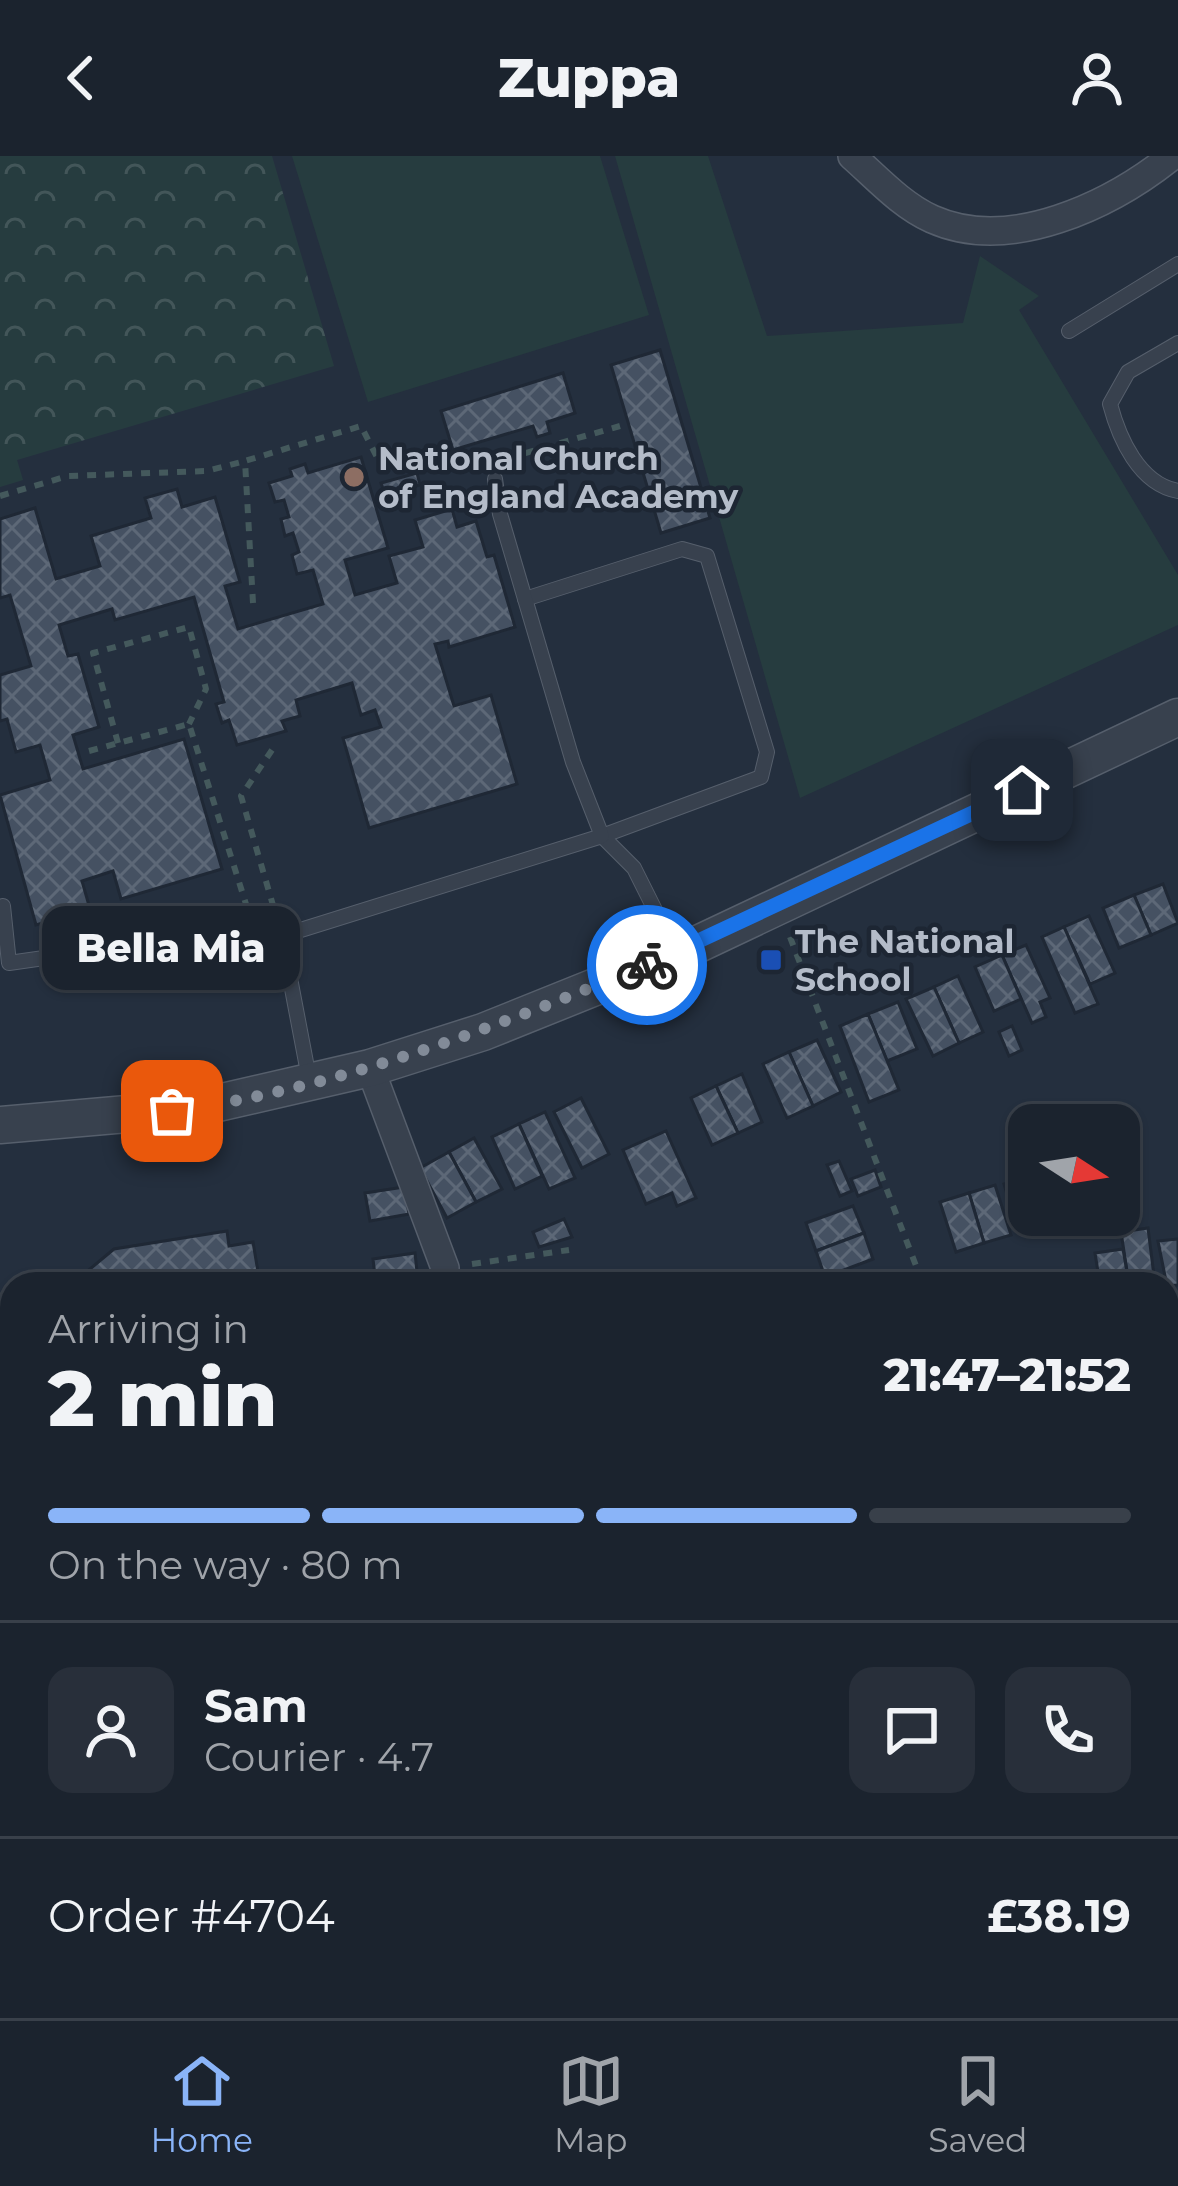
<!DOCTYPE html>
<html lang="en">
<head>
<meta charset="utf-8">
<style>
	body { margin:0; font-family:Montserrat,sans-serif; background:#282f3a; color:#f1f3f6; height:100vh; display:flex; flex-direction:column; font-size:45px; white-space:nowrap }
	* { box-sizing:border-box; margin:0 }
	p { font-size:39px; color:#a0a4aa }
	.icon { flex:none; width:66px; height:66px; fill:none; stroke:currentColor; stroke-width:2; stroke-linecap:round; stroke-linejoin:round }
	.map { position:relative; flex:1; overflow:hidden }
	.side { position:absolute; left:0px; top:1116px; width:1179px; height:747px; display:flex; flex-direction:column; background:#1b232e; border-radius:36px 36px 0 0; box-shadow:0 3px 9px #0004,0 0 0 3px #39404a }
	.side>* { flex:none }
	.needle { width:78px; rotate:102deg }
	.fabs { position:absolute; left:1008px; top:948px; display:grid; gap:24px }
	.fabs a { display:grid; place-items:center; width:132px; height:132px; border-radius:24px; background:#1b232e; box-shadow:0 3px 9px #0004,0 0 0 3px #39404a; font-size:60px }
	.pin { position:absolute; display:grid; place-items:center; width:102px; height:102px; color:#fff; margin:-51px; border-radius:24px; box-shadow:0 6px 18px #0006 }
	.courier { position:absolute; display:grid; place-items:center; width:120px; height:120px; margin:-60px; border:9px solid #1a73e8; border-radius:50%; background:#fff; color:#222; box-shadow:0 3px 15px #0007 }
	.bubble { position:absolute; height:84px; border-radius:24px; background:#1b232e; box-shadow:0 3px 9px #0004,0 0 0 3px #39404a; font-size:39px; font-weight:800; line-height:84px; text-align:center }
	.head em { font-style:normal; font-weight:800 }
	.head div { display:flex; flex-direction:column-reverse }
	.head { display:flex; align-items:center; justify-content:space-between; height:204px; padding:0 48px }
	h1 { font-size:78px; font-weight:800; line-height:90px }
	.bar { display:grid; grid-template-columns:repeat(4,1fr); gap:18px 12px; align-content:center; height:144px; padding:0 48px }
	.bar i { height:15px; border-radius:9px; background:#39404a }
	.bar .selected { background:#8ab4f8 }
	.bar p { grid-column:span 4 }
	.line { display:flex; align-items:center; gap:30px; padding:0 48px; border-top:3px solid #39404a }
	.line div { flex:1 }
	.round { display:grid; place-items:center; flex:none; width:126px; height:126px; border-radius:24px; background:#282f3a }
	header { display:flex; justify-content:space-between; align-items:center; height:156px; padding:0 48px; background:#1b232e; font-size:54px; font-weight:800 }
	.tabs { display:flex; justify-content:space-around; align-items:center; height:168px; border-top:3px solid #39404a; background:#1b232e; font-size:33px; color:#a0a4aa }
	.tabs a { display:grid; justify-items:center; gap:6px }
	.tabs .selected { color:#8ab4f8 }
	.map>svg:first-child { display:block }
	.grass { fill:#263c3f }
	.forest { fill:url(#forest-crowns) }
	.building { fill:url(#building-cross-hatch); stroke:#1f2835; stroke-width:3 }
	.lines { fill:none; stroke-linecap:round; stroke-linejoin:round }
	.service-casing { stroke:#565f6c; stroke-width:16 }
	.minor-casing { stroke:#565f6c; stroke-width:30 }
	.tertiary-casing { stroke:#565f6c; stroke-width:39 }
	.path { stroke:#44595c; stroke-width:6; stroke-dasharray:9 9; stroke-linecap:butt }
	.service { stroke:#38414e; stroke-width:14 }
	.minor { stroke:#38414e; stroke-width:27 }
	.tertiary { stroke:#38414e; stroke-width:36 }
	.done { stroke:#828b98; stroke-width:12; stroke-dasharray:0 21.6 }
	.route { stroke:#1a73e8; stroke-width:15 }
	.education-dot { fill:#8d6e63; stroke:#1d2633; stroke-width:4.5 }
	.transit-dot { fill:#1a4fb4; stroke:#1d2633; stroke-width:4.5 }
	.labels { text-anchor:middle; stroke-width:9; stroke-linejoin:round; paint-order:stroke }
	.poi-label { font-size:33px; font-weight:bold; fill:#b4bcc9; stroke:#1d2633; text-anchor:start }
</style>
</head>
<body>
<header><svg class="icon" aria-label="back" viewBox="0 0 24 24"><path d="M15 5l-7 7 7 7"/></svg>Zuppa<svg class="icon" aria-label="person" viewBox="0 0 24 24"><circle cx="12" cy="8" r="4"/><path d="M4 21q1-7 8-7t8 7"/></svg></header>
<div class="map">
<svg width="1178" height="1862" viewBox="0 0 1178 1862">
	<defs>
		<pattern id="forest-crowns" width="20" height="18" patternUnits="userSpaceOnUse" patternTransform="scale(3)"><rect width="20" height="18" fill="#263c3f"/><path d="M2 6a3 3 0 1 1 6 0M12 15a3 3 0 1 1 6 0" fill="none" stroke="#435659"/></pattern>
		<pattern id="building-cross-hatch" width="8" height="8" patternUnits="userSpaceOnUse" patternTransform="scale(3)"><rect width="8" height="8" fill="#455162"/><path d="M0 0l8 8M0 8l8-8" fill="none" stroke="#5d6877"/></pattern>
	</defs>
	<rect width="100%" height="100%" fill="#242f3e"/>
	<g class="grass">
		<polygon points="292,0 600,0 649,159 368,246"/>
		<polygon points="615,0 708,0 767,180 963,167 980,100 1039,140 1019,154 1178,419 1178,469 800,642"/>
	</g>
	<polygon class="forest" points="0,0 272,0 334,210 17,304 23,324 0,331"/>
	<g class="building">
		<polygon points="660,194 710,362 661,377 611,209"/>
		<polygon points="563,217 575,257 547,266 550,277 537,281 533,270 453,294 441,255"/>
		<polygon points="361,301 388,392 345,404 355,439 397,427 389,400 423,391 415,364 452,353 457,371 476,365 487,401 494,399 515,471 449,491 448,485 435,488 454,550 491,539 517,628 369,672 343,582 381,571 375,554 361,559 352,527 296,544 300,560 282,565 286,575 237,589 229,564 222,567 216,548 224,546 194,441 115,464 112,453 59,469 68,500 78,498 99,571 73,579 83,613 184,583 222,713 121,743 113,715 82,725 90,753 36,769 0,639 50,624 40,589 16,596 7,563 0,565 0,519 31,510 10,439 0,442 0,363 35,352 56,423 100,410 91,380 151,362 145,342 177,333 182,351 215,341 240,426 225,430 238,473 323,448 313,414 297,418 292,399 299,396 293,377 285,380 281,363 289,361 284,344 275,346 269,327 292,320 290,313 305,308 308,317"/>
		<polygon points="417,317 420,329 385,339 381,327"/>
		<polygon points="1163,728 1178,767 1151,779 1134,739"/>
		<polygon points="1134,739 1151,779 1119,792 1103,752"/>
		<polygon points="1089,760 1115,817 1090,828 1064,771"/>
		<polygon points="1064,771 1098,848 1075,857 1042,781"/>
		<polygon points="1026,789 1050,842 1040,846 1046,861 1032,867 1002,799"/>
		<polygon points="1002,799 1021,843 994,855 975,811"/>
		<polygon points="240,807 241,819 208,822 207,810"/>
		<polygon points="958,820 983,876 959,887 934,831"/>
		<polygon points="934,831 959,887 933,900 906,843"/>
		<polygon points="898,846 917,893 887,905 868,858"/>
		<polygon points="868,858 899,934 869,946 840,870"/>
		<polygon points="1012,870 1022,894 1009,900 999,876"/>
		<polygon points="817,884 841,936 813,950 789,896"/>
		<polygon points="789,896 813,950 787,962 763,908"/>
		<polygon points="742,918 762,966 738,977 716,930"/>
		<polygon points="716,930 738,977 712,989 691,942"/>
		<polygon points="581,942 609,998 582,1012 554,956"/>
		<polygon points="545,956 575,1022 549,1033 519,968"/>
		<polygon points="519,968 542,1020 515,1033 492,981"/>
		<polygon points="666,975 696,1042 677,1050 672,1037 646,1048 623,994"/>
		<polygon points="474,982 502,1033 476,1046 449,996"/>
		<polygon points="449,996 476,1046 447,1062 420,1012"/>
		<polygon points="839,1005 852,1035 840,1040 827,1009"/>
		<polygon points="875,1014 881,1031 858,1040 851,1023"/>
		<polygon points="1029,1021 1029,1059 1044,1059 1046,1066 1018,1074 1004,1028"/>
		<polygon points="995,1029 1011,1079 984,1087 969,1037"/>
		<polygon points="404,1031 409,1058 370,1065 365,1037"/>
		<polygon points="969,1037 984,1087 956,1096 940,1046"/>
		<polygon points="853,1050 864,1077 816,1095 806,1067"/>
		<polygon points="564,1063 572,1081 539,1091 533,1076"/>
		<polygon points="1148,1072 1155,1128 1129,1128 1121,1076"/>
		<polygon points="227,1075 229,1090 253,1086 260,1128 72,1128 114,1093"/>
		<polygon points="864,1077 873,1103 825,1121 816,1095"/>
		<polygon points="1178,1083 1178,1129 1167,1130 1158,1085"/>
		<polygon points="1123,1093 1129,1128 1100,1128 1095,1097"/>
		<polygon points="415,1097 418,1125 376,1128 373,1103"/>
		<polygon points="1178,1656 1178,1702 1167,1703 1167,1657"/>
		<polygon points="0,1768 12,1774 12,1792 0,1814"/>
		<polygon points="464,1851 513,1854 513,1862 463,1862"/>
		<polygon points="765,1851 810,1851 811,1862 766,1862"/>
		<polygon points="901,1851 950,1851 951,1862 902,1862"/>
	</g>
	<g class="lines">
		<g class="service-casing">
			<g id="service">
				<polyline points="1069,175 1178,108"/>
				<path d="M1178,187L1128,216L1110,248C1119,282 1139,328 1178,335"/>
				<polyline points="525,443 682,393 707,400 767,596 761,621 602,680 634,712 677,798"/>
				<polyline points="3,750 9,807 114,792 259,787 602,680 573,606 500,358 495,323"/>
				<polyline points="282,780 309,922"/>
			</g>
		</g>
		<g class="minor-casing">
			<g id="minor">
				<path d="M852,0C877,22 901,49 932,63C1010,98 1111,49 1172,0"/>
				<polyline points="370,912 445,1112"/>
				<polyline points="1167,1216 1176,1222 1178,1236"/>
				<polyline points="0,1456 12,1457"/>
				<polyline points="1167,1612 1178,1610"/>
				<polyline points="863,1851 865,1862"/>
				<polyline points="418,1862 418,1851"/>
			</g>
		</g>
		<g class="tertiary-casing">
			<polyline id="tertiary" points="0,969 196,952 370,912 483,876 677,798 1178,561"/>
		</g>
		<g class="path">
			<polyline points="508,302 620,270"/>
			<polyline points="0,340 68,320 207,315 245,305"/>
			<polyline points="253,447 245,305 361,270 382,311 476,307"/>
			<polyline points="118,587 93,497 189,471 206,533 189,568"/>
			<polyline points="272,594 241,640 275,756"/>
			<polyline points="89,595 189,568 252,767"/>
			<polyline points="790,781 923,1128"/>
			<polyline points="472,1108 569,1094"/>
		</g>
		<use href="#service" class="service"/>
		<use href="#minor" class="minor"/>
		<use href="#tertiary" class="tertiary"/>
	</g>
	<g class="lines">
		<path class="done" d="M172,955C338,933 492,872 647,809"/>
		<polyline class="route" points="647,809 1022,634"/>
	</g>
	<circle class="education-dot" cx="354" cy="321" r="12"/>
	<rect class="transit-dot" x="759" y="792" width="24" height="24" rx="6"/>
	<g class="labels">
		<g class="poi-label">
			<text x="378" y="314">National Church<tspan x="378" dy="38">of England Academy</tspan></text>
			<text x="795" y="797">The National<tspan x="795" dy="38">School</tspan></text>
		</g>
	</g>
</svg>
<div class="fabs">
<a><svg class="needle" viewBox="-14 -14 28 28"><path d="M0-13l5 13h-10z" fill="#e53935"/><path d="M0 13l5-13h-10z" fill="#a0a4aa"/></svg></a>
</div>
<div class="pin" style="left:172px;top:955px;background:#ea580c"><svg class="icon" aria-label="bag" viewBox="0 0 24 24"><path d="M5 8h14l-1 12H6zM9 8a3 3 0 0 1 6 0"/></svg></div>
<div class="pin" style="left:1022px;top:634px;background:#1f2937"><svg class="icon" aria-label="home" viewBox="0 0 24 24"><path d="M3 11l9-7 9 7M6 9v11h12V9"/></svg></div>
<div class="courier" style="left:647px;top:809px"><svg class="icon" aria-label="bike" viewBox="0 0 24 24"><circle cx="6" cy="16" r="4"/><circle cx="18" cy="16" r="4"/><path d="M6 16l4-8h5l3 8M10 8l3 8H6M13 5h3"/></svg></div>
<div class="bubble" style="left:42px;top:750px;width:258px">Bella Mia</div>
<section class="side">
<div class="head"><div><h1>2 min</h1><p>Arriving in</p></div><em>21:47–21:52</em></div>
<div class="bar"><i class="selected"></i><i class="selected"></i><i class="selected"></i><i></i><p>On the way · 80 m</p></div>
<div class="line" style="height:216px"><a class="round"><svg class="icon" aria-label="person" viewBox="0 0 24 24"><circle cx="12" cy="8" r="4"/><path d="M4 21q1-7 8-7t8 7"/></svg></a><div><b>Sam</b><p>Courier · 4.7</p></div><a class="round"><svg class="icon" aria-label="chat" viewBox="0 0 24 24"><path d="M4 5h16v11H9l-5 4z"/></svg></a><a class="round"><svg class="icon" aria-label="phone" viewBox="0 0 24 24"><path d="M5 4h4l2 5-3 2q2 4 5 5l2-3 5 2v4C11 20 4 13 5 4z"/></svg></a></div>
<div class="line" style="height:156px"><div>Order #4704</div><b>£38.19</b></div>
</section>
</div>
<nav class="tabs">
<a class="selected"><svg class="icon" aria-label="home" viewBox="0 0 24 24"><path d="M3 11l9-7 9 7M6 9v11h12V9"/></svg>Home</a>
<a><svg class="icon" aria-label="map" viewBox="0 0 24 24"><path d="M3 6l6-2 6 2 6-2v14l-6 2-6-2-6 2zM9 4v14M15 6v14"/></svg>Map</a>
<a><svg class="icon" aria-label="saved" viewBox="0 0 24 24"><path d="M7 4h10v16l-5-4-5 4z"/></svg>Saved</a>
</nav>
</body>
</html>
